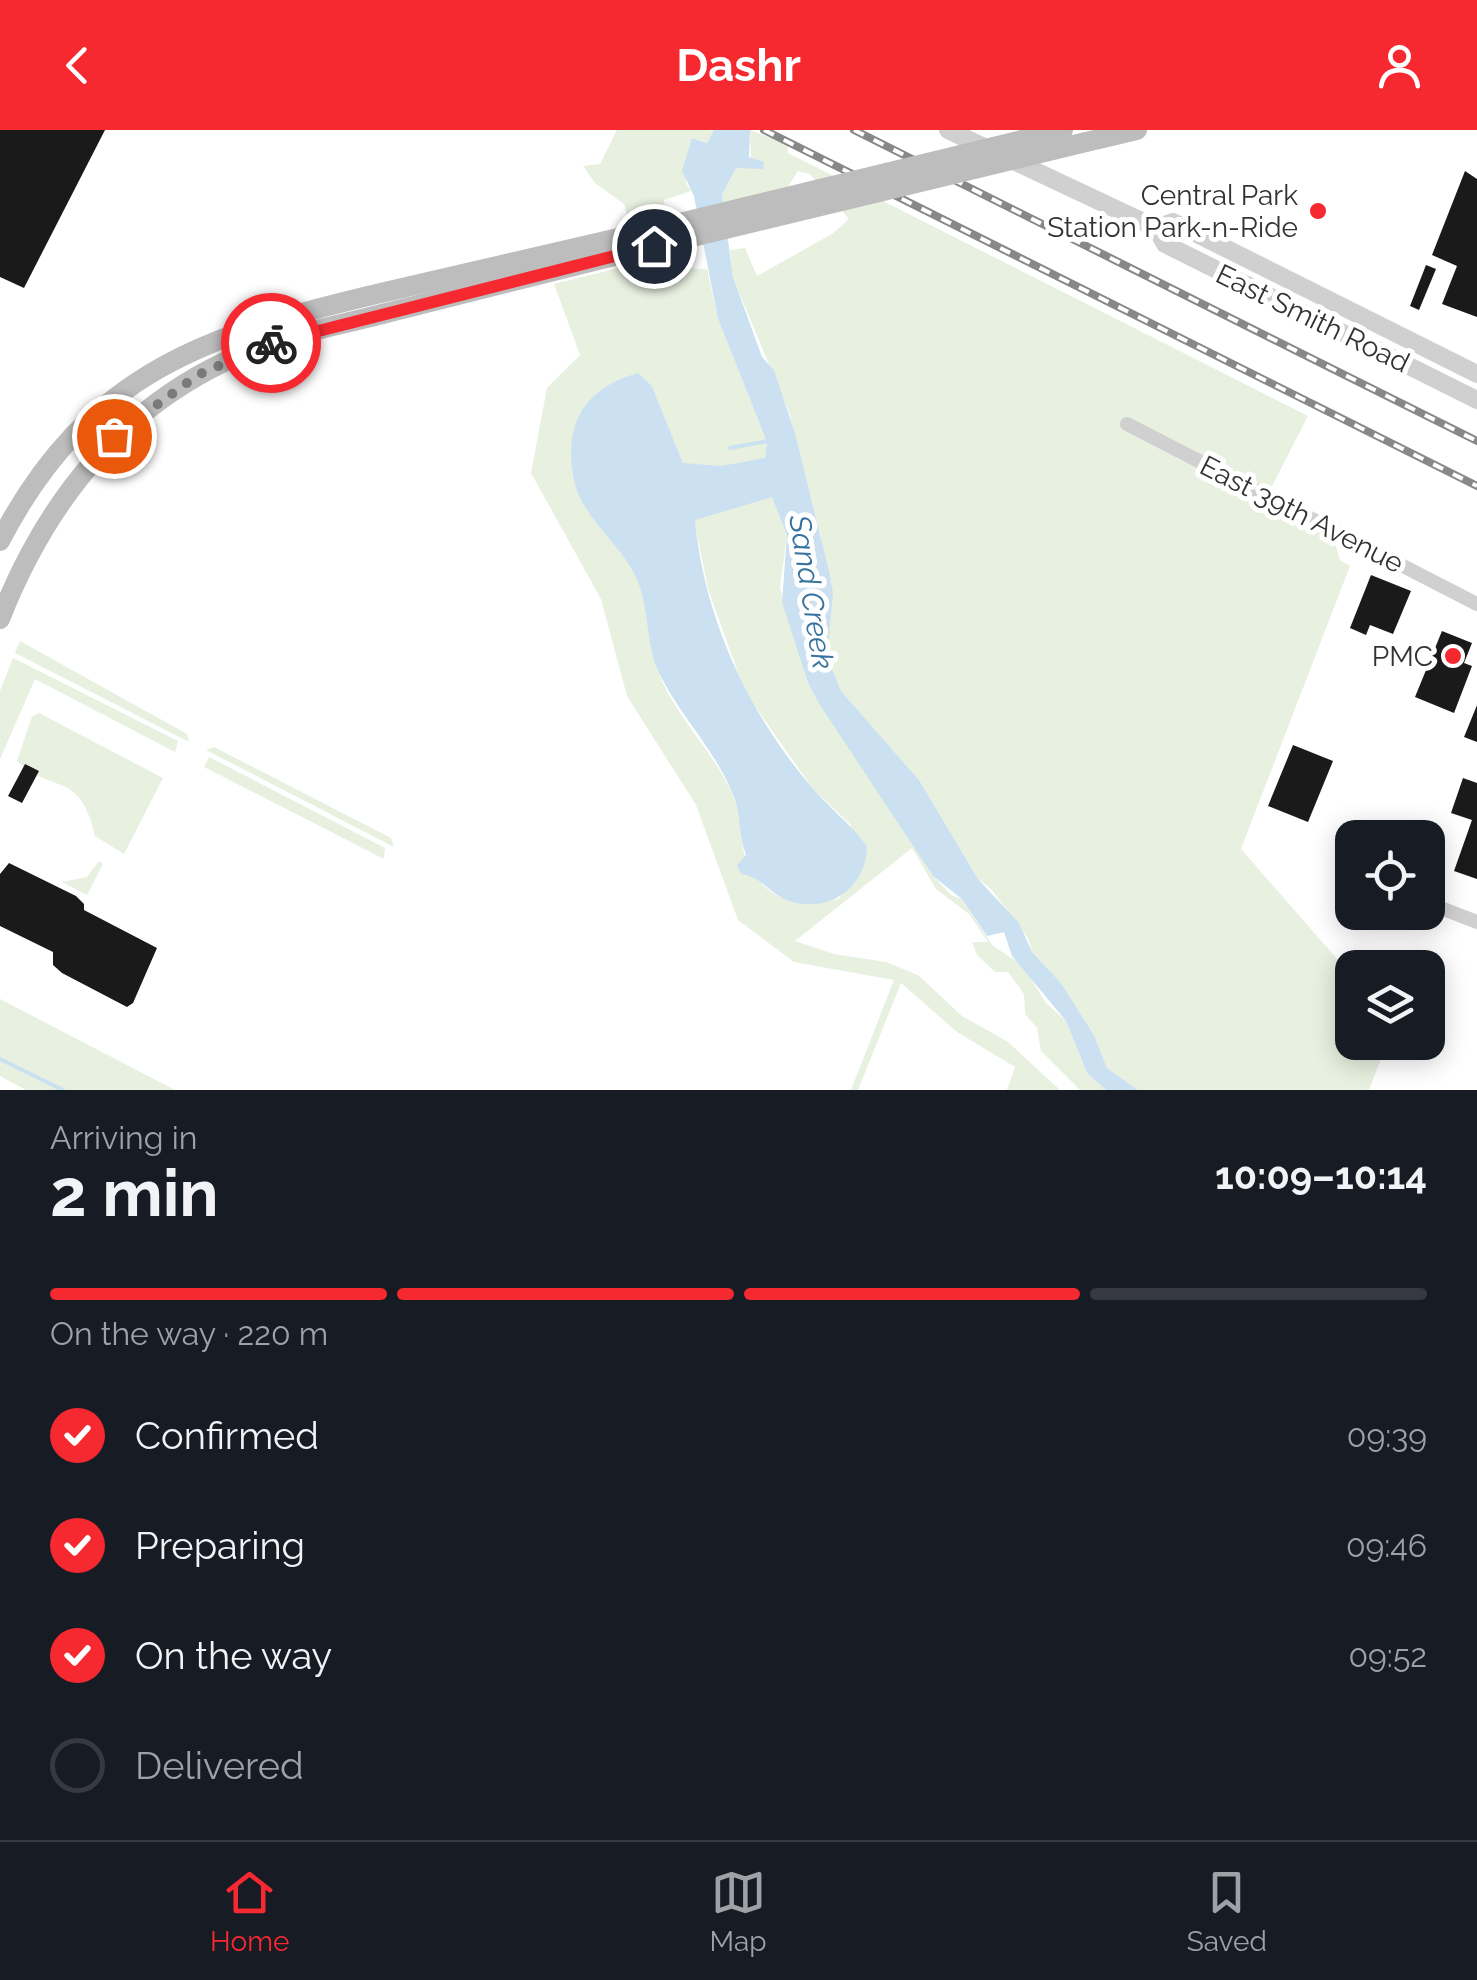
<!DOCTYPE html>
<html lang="en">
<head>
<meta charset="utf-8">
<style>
	body { margin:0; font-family:Raleway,sans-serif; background:#20242c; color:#f1f3f6; height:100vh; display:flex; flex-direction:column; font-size:38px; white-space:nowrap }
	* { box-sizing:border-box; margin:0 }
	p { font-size:32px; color:#9ea1a6 }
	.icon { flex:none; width:55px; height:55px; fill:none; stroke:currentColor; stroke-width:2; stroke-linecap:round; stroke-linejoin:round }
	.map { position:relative; height:960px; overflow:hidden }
	.sheet { display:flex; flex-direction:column; background:#171b24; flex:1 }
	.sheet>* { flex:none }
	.tools { position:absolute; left:1335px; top:690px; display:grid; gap:20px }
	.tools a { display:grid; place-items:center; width:110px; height:110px; border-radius:20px; background:#171b24; box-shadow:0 5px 25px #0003; font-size:50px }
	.pin { position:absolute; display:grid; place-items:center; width:85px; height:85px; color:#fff; margin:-42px; border:5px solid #fff; border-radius:50%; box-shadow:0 2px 10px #0007 }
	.courier { position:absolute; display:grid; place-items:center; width:100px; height:100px; margin:-50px; border:8px solid #f62830; border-radius:50%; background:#fff; color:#222; box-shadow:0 2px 12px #0007 }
	.head em { font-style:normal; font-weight:700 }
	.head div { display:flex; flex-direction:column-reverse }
	.head { display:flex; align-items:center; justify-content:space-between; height:170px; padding:0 50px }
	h1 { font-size:65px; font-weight:700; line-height:75px }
	.bar { display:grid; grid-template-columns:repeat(4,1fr); gap:15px 10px; align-content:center; height:120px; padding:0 50px }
	.bar i { height:12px; border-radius:8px; background:#363941 }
	.bar .active { background:#f62830 }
	.bar p { grid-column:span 4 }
	ol { padding:0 50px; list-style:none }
	li { display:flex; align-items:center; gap:30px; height:110px }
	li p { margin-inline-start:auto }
	li .icon { padding:10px; border-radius:50%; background:#f62830; color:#fff; stroke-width:4 }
	li:last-child { color:#9ea1a6 }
	li i { width:55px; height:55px; border:5px solid #363941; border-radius:50% }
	header { display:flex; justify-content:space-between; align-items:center; height:130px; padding:0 50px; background:#f62830; color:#fff; font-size:45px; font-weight:700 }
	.menu { display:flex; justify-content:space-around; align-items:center; height:140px; border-top:2px solid #363941; background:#171b24; font-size:28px; color:#9ea1a6 }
	.menu a { display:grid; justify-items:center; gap:5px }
	.menu .active { color:#f62830 }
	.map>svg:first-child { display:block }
	.green { fill:#e8f0e0; fill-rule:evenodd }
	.water { fill:#cbe1f1 }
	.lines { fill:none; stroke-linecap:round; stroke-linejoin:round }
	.stream { stroke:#cbe1f1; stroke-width:4 }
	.building { fill:#1a1a1a }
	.minor { stroke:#d0d0d0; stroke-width:14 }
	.tertiary { stroke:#d0d0d0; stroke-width:18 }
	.secondary { stroke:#bdbdbd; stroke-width:20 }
	.rail-casing { stroke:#888; stroke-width:8 }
	.rail { stroke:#fff; stroke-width:4; stroke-dasharray:11; stroke-linecap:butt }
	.secondary-bridge { stroke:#bdbdbd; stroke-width:20 }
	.done { stroke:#7a7a7a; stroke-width:10; stroke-dasharray:0 18 }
	.route { stroke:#f62830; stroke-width:12 }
	.poi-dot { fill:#f62830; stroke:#fff; stroke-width:4 }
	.labels { text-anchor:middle; stroke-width:10; stroke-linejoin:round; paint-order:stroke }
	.poi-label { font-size:28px; fill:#333; stroke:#fff; text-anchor:end }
	.street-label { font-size:28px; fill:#333; stroke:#fff }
	.water-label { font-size:30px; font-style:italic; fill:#37729e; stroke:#fff }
</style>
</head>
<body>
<header><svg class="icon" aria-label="back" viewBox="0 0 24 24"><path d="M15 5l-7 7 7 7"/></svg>Dashr<svg class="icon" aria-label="person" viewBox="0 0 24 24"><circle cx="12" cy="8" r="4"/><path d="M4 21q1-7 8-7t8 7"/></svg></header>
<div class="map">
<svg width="1477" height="960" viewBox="0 0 1477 960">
	<rect width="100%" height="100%" fill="#fff"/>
	<g class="green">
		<path d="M617,0H714L708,13L693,8L686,53L691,61L664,70L672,138L707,139L718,189L767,312L765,328L787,405L780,458L808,553L933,746L951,765L962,769L992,815L1023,836L1046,873L1066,891L1087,943L1106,960H1080L1041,921L1037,898L1025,884L1024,864L1008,842H995L977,825L972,812H988L969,784L936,759L912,718L795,811L834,824L886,832L918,845L962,886L1008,912L1060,960H1007L1015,937L957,902L901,853L858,960H851L894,850L794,832L738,790L696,675L627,566L601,469L531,343L547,258L580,225L554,154L639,133L624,74L595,53L583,36L600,34ZM652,256L683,333L708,459L745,562L813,659L851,695L840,768C811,778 778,774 757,749C736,724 744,690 732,663C712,619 672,583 657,538C647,509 650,478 637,449C612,392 575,387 572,316Z"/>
		<polygon points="750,0 788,14 788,23 1308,286 1263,374 1334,410 1340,430 1350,436 1241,719 1352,846 1352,912 1387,913 1369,960 1138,960 1107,938 1094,905 1061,853 1032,822 1028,808 991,759 978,749 919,650 841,561 833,544 827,527 821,407 789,282 733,148 730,120 745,118 757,146 832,104 849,89 810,44 798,41 784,63 724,76 722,65 736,38 751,38"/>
		<polygon points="20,511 187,604 189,612 15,523"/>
		<polygon points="13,528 178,611 175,622 35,549 0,629 0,561"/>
		<path d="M39,583L163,648L124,724L95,706C80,639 53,665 17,631L32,587Z"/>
		<polygon points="214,617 391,708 394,717 206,620"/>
		<polygon points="209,627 385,718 384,729 204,637"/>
		<polygon points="99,731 103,734 87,765 62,752 87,747"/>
		<polygon points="0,870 0,869 175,960 26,960 0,946"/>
	</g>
	<path class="water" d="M714,0H750L749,27L764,32L763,39L736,38L722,65L733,147L762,227L774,240L795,303L829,441L833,463L827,527L841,561L919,650L978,749L1019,793L1032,822L1061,853L1094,905L1107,938L1138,960H1106L1087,943L1066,891L1012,826L1004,802L987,806L962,769L933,746L820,575L808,553L782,472L787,405L772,367L695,390C704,487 747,580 809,654C827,676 850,693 867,716C866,757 831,784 789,771C770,764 760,746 741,744L737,735L746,725C738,705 741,686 734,667C717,622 680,586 659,543C645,513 650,478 636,447C619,411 579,386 573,345C564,291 587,257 638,243L652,256L683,333L721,336L765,328L767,312L718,189L694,66L682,41L692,8L707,13Z"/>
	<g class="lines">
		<g class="stream">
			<polyline points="730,318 768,311"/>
			<polyline points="0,929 63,960"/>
		</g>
	</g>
	<g class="building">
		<polygon points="0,0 105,0 24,158 0,147"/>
		<polygon points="1465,41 1477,49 1477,187 1442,174 1457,136 1432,125"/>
		<polygon points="1426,135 1436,139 1419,180 1410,176"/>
		<polygon points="1371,445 1411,461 1393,504 1370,495 1366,505 1350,498"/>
		<polygon points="1442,501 1472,513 1464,533 1472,536 1454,583 1415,567"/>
		<polygon points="1477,575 1477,612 1464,607"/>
		<polygon points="1293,615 1333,631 1308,692 1268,676"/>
		<polygon points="25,634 39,641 22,673 8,666"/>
		<polygon points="1463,648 1477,653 1477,749 1454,741 1472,690 1451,683"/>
		<polygon points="9,733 76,766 84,774 84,780 157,818 133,873 127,877 62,843 53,835 53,822 0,796 0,744"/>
	</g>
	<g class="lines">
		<g class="minor">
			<polyline points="1127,294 1477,474"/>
			<polyline points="1428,773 1477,792"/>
		</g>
		<g class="tertiary">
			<polyline points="948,0 1156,98 1165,114 1477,270"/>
			<polyline points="1156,98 1173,92 1477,244"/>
		</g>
		<g class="secondary">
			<polyline points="1086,12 1137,0"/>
			<path d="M0,411C88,241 210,203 385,162C461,144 538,127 614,109"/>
			<path d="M0,489C50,362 134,262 265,215C305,201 349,193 390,182C466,163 542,144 618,125"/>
		</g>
		<g class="rail-casing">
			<g id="rail">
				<polyline points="764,0 1477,356"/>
				<polyline points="854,0 1477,311"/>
			</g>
		</g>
		<use href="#rail" class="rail"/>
		<g class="secondary-bridge">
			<polyline points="614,109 1063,0"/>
			<polyline points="618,125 1086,12"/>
		</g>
	</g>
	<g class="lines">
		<polyline class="done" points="114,306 198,245 271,213"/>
		<polyline class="route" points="271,213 654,116"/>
	</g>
	<g class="poi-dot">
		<circle cx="1318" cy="81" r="10"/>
		<circle cx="1453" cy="526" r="10"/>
	</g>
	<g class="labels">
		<g class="poi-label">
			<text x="1298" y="75">Central Park<tspan x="1298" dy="32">Station Park-n-Ride</tspan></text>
			<text x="1433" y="536">PMC</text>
		</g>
		<g class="street-label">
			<text transform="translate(1313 188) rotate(26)" y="10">East Smith Road</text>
			<text transform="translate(1302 384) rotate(27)" y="10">East 39th Avenue</text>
		</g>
		<g class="water-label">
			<text transform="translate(811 462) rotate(81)" y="10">Sand Creek</text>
		</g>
	</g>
</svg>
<div class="tools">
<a><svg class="icon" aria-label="locate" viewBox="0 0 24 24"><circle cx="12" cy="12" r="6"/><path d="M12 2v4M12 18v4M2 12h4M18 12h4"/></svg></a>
<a><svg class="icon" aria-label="layers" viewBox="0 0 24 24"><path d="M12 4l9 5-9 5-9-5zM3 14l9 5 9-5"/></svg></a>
</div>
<div class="pin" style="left:114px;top:306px;background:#ea580c"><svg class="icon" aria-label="bag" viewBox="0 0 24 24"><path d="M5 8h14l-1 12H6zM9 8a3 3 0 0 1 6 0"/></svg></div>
<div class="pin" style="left:654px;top:116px;background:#1f2937"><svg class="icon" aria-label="home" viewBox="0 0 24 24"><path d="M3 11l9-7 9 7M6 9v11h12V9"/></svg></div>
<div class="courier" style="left:271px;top:213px"><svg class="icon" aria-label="bike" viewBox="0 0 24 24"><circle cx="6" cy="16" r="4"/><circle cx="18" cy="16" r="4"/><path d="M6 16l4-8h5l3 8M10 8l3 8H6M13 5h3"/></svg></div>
</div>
<section class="sheet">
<div class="head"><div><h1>2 min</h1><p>Arriving in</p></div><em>10:09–10:14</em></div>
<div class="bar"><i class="active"></i><i class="active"></i><i class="active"></i><i></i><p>On the way · 220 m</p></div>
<ol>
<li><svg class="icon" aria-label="check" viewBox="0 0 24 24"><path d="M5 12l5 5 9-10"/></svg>Confirmed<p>09:39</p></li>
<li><svg class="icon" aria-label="check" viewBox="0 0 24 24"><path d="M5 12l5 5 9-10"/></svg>Preparing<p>09:46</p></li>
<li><svg class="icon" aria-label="check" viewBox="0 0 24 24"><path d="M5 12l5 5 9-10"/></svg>On the way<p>09:52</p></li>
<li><i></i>Delivered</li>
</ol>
</section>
<nav class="menu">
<a class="active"><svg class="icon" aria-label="home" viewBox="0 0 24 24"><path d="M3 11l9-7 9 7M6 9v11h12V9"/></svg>Home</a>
<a><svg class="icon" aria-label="map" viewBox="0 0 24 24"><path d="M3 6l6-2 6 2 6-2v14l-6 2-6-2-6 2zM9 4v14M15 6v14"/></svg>Map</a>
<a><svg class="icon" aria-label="saved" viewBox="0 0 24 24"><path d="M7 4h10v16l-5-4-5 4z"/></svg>Saved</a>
</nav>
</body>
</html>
